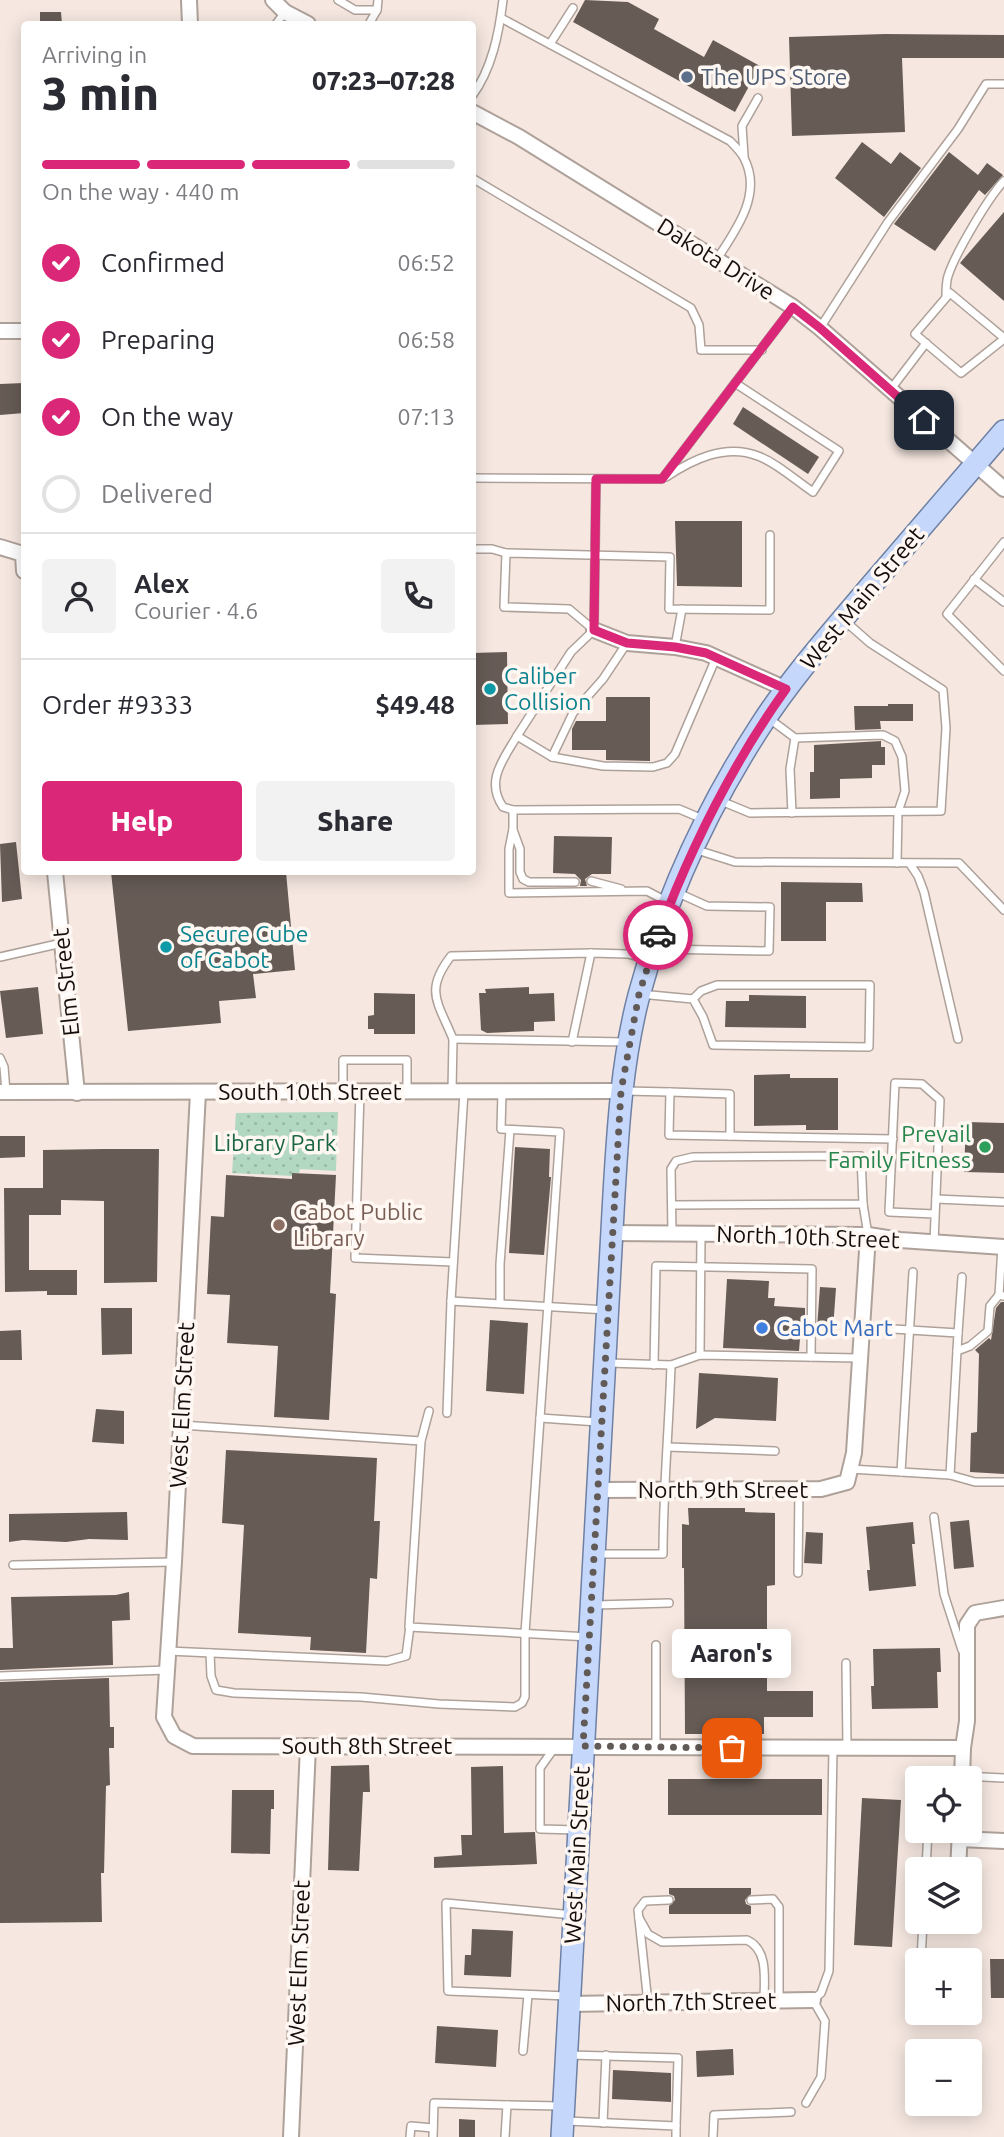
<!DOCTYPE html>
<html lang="en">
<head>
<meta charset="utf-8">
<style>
	body { margin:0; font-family:Ubuntu,sans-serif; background:#f2f2f3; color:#2b2b33; height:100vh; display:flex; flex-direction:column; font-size:26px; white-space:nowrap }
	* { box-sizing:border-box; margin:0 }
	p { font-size:23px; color:#7c7c81 }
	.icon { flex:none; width:38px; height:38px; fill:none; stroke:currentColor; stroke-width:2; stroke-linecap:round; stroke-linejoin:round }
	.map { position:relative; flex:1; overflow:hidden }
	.panel { position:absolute; left:21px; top:21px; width:455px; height:854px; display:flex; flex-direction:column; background:#fff; border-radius:7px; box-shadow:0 4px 18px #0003 }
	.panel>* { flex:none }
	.buttons { position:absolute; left:905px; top:1766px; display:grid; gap:14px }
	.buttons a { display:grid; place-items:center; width:77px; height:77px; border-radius:7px; background:#fff; box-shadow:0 4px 18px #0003; font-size:35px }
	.pin { position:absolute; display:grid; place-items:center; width:60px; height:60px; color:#fff; margin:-30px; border-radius:14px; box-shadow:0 4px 10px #0006 }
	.courier { position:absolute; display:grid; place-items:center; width:70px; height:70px; margin:-35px; border:5px solid #db2777; border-radius:50%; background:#fff; color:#222; box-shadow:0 2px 9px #0007 }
	.bubble { position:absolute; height:49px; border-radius:7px; background:#fff; box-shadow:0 4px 18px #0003; font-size:23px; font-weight:800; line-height:49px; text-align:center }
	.head em { font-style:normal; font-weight:800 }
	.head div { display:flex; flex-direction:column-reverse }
	.head { display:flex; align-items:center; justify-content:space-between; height:119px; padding:0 21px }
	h1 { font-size:46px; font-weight:800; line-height:52px }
	.bar { display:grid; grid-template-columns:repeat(4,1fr); gap:10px 7px; align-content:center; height:84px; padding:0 21px }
	.bar i { height:9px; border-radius:5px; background:#e1e1e2 }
	.bar .selected { background:#db2777 }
	.bar p { grid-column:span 4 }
	.line { display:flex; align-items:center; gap:18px; padding:0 21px; border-top:2px solid #e1e1e2 }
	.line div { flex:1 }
	.round { display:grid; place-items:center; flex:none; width:74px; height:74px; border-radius:7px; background:#f2f2f3 }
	ol { padding:0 21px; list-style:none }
	li { display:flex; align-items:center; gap:21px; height:77px }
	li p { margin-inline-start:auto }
	li .icon { padding:7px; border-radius:50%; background:#db2777; color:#fff; stroke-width:4 }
	li:last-child { color:#7c7c81 }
	li i { width:38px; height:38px; border:4px solid #e1e1e2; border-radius:50% }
	.button { display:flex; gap:14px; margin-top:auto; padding:14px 21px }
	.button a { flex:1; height:80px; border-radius:7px; background:#db2777; color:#fff; font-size:28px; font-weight:800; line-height:80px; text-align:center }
	.button a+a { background:#f2f2f3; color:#2b2b33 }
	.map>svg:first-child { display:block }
	.green { fill:url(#green-dots) }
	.building { fill:#665b55 }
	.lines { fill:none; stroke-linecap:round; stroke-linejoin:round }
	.service-casing { stroke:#aea19a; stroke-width:10 }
	.minor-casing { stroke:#aea19a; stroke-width:18 }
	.primary-casing { stroke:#6e80a4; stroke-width:24 }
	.service { stroke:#fff; stroke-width:7 }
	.minor { stroke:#fff; stroke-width:14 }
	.primary { stroke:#c5d7fa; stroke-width:21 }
	.done { stroke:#625a57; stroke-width:7; stroke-dasharray:0 12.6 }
	.route { stroke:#db2777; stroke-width:9 }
	.service-dot { fill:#5c6f8a; stroke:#fff7f2; stroke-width:2.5 }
	.culture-dot { fill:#0f9aa8; stroke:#fff7f2; stroke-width:2.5 }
	.leisure-dot { fill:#2e9e5b; stroke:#fff7f2; stroke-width:2.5 }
	.education-dot { fill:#8d6e63; stroke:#fff7f2; stroke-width:2.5 }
	.shop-dot { fill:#3f7fe0; stroke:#fff7f2; stroke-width:2.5 }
	.labels { text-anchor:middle; stroke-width:7; stroke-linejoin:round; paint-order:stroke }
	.service-label { font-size:23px; fill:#4e5e75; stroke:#fff7f2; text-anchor:start }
	.street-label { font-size:23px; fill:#130e0c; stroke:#fff7f2 }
	.culture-label { font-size:23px; fill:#0d838f; stroke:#fff7f2; text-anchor:start }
	.leisure-label { font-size:23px; fill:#27864d; stroke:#fff7f2; text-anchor:end }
	.park-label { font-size:23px; fill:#186541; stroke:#fff7f2 }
	.education-label { font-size:23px; fill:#785e54; stroke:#fff7f2; text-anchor:start }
	.shop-label { font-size:23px; fill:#366cbe; stroke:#fff7f2; text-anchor:start }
</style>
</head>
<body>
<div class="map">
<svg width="1004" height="2137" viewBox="0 0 1004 2137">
	<defs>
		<pattern id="green-dots" width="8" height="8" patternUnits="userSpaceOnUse" patternTransform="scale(1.75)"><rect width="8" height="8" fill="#b3d8c1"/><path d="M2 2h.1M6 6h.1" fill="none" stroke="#99b8a5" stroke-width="1.8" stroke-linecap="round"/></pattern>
	</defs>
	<rect width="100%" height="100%" fill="#f6e8e1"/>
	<polygon class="green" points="338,1112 336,1171 300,1169 299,1173 293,1173 292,1176 232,1173 236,1113"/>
	<g class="building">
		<polygon points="585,0 628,2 659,19 654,29 704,57 713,40 760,66 735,112 573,22"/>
		<polygon points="40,12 61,12 62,24 40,24"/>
		<polygon points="885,34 1004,35 1004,58 902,58 905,132 792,136 789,37"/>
		<polygon points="862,142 891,164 900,152 921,168 884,217 835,178"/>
		<polygon points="949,152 978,175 987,163 1003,175 985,195 979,190 935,251 894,224"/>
		<polygon points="1004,212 1004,301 960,263"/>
		<polygon points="24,383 24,413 0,415 0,384"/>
		<polygon points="743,407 819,457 808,474 733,424"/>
		<polygon points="675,521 742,521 742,587 677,586"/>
		<polygon points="507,652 508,724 472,725 472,653"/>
		<polygon points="606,697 650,697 650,761 606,760 606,750 572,750 572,729 576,721 606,721"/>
		<polygon points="888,704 913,704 913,721 880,721 881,729 855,730 854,706 888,706"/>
		<polygon points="881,741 881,747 885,747 885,765 872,765 872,778 840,779 840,798 810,799 810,772 814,772 814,745"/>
		<polygon points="554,836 612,837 611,874 592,874 585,879 587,886 580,886 581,880 575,874 553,873"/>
		<polygon points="16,842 22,899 2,902 0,844"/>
		<polygon points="111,872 286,872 295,970 253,974 256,998 219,1001 221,1023 128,1031"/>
		<polygon points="781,882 862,883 863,902 826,902 826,941 781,941"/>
		<polygon points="38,987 43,1034 6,1038 0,991"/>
		<polygon points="529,987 529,994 554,993 555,1021 534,1022 534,1031 487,1033 481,1030 479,993 486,993 485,989"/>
		<polygon points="374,993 415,994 415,1034 374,1034 374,1029 368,1029 368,1016 374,1015"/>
		<polygon points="749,995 806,996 806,1028 725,1027 726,1001 749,1001"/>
		<polygon points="790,1074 790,1078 838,1078 838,1130 806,1130 806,1125 754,1126 754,1075"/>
		<polygon points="966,1122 1004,1123 1004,1173 964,1172"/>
		<polygon points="0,1136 25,1136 25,1157 0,1158"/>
		<polygon points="515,1147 550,1149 549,1177 551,1177 544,1255 509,1253"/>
		<polygon points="104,1149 159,1149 157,1282 104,1283 104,1201 61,1200 61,1215 29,1215 29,1270 77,1270 77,1295 47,1295 47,1291 5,1292 4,1188 43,1188 43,1150"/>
		<polygon points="292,1173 336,1175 330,1293 336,1294 329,1420 274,1417 278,1346 227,1343 230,1295 207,1294 211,1216 224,1217 226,1175 292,1179"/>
		<polygon points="727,1279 769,1281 768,1298 775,1298 774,1306 805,1308 805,1328 801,1327 799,1351 723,1348"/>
		<polygon points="820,1287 836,1288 833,1329 817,1328"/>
		<polygon points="1001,1302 1004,1302 1004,1474 970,1472 971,1433 977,1432 979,1354 975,1350 989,1338 991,1340 996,1308"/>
		<polygon points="101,1308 132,1308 132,1354 102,1355"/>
		<polygon points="490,1320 528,1323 524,1394 486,1391"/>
		<polygon points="21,1330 22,1360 0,1360 0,1331"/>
		<polygon points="699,1373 778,1378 776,1421 715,1418 696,1429"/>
		<polygon points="96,1409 124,1411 124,1444 92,1442"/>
		<polygon points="226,1450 377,1458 374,1521 380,1521 377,1579 370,1578 366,1653 310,1650 311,1637 238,1633 244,1525 222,1523"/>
		<polygon points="688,1508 745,1508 745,1512 775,1513 775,1585 767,1586 767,1691 813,1691 813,1717 764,1717 764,1734 685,1734 684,1568 682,1568 682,1524 689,1525"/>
		<polygon points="127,1512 128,1540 89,1539 66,1542 23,1540 9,1542 9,1514"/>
		<polygon points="969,1520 974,1567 954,1569 950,1522"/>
		<polygon points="913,1522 915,1544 912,1544 916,1586 869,1591 867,1570 870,1570 866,1527"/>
		<polygon points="806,1532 823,1533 822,1564 804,1563"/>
		<polygon points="129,1592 130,1620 112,1621 113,1665 0,1670 0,1648 13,1648 11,1597 116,1595"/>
		<polygon points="940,1648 941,1672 937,1672 938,1708 872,1709 871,1686 874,1686 873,1649"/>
		<polygon points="109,1678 110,1727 114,1727 114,1748 109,1748 110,1785 106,1786 104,1873 101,1873 102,1922 0,1923 0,1682"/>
		<polygon points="369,1765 370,1792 363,1792 359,1871 328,1870 331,1766"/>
		<polygon points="503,1766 504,1833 535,1832 537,1864 434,1868 434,1857 462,1855 461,1835 472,1835 471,1767"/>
		<rect x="668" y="1779" width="154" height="36"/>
		<polygon points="232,1790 274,1790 274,1809 271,1809 270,1854 231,1853"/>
		<polygon points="862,1798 901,1800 892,1947 854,1945"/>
		<polygon points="669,1888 751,1888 751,1894 745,1900 746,1904 751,1906 751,1914 669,1914 669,1906 675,1900 674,1896 669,1894"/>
		<polygon points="472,1929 513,1931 511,1977 464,1975 465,1955 471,1955"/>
		<polygon points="990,1959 1004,1959 1004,1998 991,1998"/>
		<polygon points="437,2026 498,2030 496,2067 435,2063"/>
		<polygon points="733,2049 734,2075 697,2077 696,2051"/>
		<polygon points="613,2070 671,2073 671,2102 612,2099"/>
		<polygon points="459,2119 475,2120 475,2137 459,2137"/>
	</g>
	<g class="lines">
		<g class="service-casing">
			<g id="service">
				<polyline points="338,0 355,10 377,10"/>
				<path d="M501,18L730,141C735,146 741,152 744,158C763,194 736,230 717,259"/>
				<polyline points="276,24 285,12"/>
				<polyline points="369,24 377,10 378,0"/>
				<polyline points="550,44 573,8"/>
				<path d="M472,96C492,69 499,33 503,0"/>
				<polyline points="744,156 742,126 758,98"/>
				<polyline points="472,178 691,308 699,325 701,350 762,350"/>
				<path d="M946,297C946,290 946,282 948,276C955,254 988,198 1004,181"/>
				<polyline points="820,328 888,222 958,129 986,84 1004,84"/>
				<polyline points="1004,338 950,293 915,334 961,373 1004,339"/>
				<polyline points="891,389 926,343"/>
				<path d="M666,477C692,460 725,443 758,456C777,463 795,480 813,492L839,451L735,383"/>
				<polyline points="472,478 662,479 793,307"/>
				<polyline points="596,479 594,630 571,652 517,736 552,757 603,766 653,767 667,763 675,754 716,658"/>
				<polyline points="1004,542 947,614 1004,671"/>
				<polyline points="472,549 492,549 506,553"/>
				<polyline points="974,579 1004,602"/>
				<polyline points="594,630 569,609 504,607 506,553 670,557 669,609 770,610 770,535"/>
				<polyline points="675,647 682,609"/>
				<polyline points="767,717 795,738"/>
				<polyline points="552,757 573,713 603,679 627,643"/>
				<polyline points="721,801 750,813 941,811 946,728 943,690 870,643 845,621"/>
				<path d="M513,810L503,807C485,781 503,760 517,736"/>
				<polyline points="792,813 790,769 795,738 883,735 895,741 902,757 905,791 898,812 897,863"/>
				<polyline points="513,830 520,849 520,872 523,879 529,882 575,882"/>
				<polyline points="697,850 735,862 959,863 1004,910"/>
				<polyline points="910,864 918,876 924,892 958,1039"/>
				<polyline points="591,881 621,889"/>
				<polyline points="668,902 647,891 509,893 509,849 513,829 513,810 679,809 705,820"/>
				<polyline points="658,949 769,951 770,907 707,906 676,892"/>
				<polyline points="0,957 62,943"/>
				<polyline points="640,994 693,999 701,991 717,985 870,985 869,1047 713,1045 703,1017 693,999"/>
				<polyline points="572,1042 591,953"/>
				<path d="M626,1042L453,1039C438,1002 424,991 451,956L591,953L628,954L646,959"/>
				<polyline points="0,1058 4,1067 6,1092"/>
				<polyline points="452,1091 453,1039"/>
				<polyline points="625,1091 670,1092 669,1135 893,1139"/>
				<polyline points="343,1092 343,1060 407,1060 407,1092"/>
				<polyline points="360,1092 355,1258 453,1262"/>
				<polyline points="670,1092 730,1094 730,1136"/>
				<polyline points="936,1199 1004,1202"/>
				<polyline points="863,1204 868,1235"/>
				<polyline points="672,1234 671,1169 676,1161 693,1157 861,1156 863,1204 673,1205"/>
				<polyline points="934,1242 940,1100 922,1084 895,1083 889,1212 935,1214"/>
				<polyline points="1002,1247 999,1295 1003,1296"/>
				<polyline points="451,1301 464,1092"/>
				<polyline points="500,1303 500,1264 510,1130"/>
				<polyline points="861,1327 958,1333 950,1475 901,1472 913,1272"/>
				<polyline points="958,1333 962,1277"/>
				<polyline points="957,1351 970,1346 988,1331 990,1306 999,1295"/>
				<polyline points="700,1355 701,1234"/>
				<polyline points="609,1363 671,1365 700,1355 859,1358"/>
				<polyline points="654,1365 656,1266 812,1269 811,1357"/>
				<polyline points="429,1411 421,1441 409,1627 589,1637"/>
				<polyline points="447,1413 451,1301 607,1310"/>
				<polyline points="540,1418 598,1422"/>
				<polyline points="181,1425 421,1441"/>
				<polyline points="668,1447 775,1451"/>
				<polyline points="850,1469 901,1472"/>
				<polyline points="950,1475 975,1482 1004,1482"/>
				<polyline points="934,1517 944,1594 962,1650"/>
				<path d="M595,1554H663C663,1491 669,1428 671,1365"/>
				<polyline points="13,1565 173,1562"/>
				<polyline points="798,1573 799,1489"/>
				<polyline points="595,1605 669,1603"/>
				<polyline points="656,1645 656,1747"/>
				<polyline points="168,1651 387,1661 406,1656 410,1626"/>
				<polyline points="210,1653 211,1676 216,1690 234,1693 361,1697 439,1704 515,1707 522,1703 525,1697 525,1633 560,1132 501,1129 502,1092"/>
				<polyline points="846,1663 847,1748"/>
				<polyline points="0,1676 167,1670"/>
				<polyline points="555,1747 540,1768 540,1829 578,1830"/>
				<polyline points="962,1776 1004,1778"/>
				<polyline points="928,1836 959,1839"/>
				<polyline points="926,1869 928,1830"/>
				<polyline points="751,1900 773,1899 779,1907 779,2000"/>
				<path d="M639,1918L648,1934L662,1942L747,1940C769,1950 764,1980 764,2001"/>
				<polyline points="921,1960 923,1922"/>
				<polyline points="567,1996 448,1991 446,1903 573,1915"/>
				<polyline points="648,2003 638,1910 645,1901 669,1900"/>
				<polyline points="523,2051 528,1995"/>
				<polyline points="570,2055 678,2058 676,2126"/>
				<polyline points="806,2103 821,2077 825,2021 813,2000 821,1993 829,1971 833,1748"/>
				<polyline points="507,2105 560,2106"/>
				<polyline points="567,2121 676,2126 676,2137"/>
				<polyline points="603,2123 606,2055"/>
				<polyline points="410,2137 411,2126 433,2128"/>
				<polyline points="433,2137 434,2103 507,2105 505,2137"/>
				<polyline points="713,2137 714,2115 791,2112"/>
			</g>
		</g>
		<g class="minor-casing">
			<g id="minor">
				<polyline points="189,0 190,24"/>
				<polyline points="273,0 285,12 308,24"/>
				<polyline points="472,112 519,137 793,307 820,328 1004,489"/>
				<polyline points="0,331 24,331"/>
				<polyline points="0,547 23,554 24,571"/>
				<polyline points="594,630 627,643 675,647 706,653 786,689"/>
				<polyline points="55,872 77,1093"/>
				<polyline points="0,1092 621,1091"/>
				<polyline points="198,1092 174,1562 164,1717 174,1736 193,1746 963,1748"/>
				<polyline points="611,1233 868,1235 900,1240 1004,1247"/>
				<polyline points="598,1490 821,1489 847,1482 854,1453 868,1235"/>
				<polyline points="962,1778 963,1748 967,1721 967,1625 975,1613 1004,1608"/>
				<polyline points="959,1839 1004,1841"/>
				<polyline points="958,1869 960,1832"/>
				<polyline points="569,2004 813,2000"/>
				<polyline points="291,2137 308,1746"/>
			</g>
		</g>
		<g class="primary-casing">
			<path id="primary" d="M562,2137L614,1194C618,1127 622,1060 639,995C665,900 707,808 761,725C792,677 832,632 869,588C914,536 959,484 1004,431"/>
		</g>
		<use href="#service" class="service"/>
		<use href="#minor" class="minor"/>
		<use href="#primary" class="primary"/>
	</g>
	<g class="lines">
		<polyline class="done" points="658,935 639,994 621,1091 583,1746 732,1748"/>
		<path class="route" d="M658,935C691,847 731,766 786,689L706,653L675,647L627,643L594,630L596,479H662L793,307L820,328L924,420"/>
	</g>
	<circle class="service-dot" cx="687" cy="77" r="7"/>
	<g class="culture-dot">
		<circle cx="490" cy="689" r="7"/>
		<circle cx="166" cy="947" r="7"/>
	</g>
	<circle class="leisure-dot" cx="985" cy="1147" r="7"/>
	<circle class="education-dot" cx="279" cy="1225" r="7"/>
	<circle class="shop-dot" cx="762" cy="1328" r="7"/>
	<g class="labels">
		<g class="service-label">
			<text x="701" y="85">The UPS Store</text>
		</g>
		<g class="street-label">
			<text transform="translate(716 259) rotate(32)" y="8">Dakota Drive</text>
			<text transform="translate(862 598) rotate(-50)" y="8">West Main Street</text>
			<text transform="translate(66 982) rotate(-96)" y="8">Elm Street</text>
			<text x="310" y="1100">South 10th Street</text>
			<text transform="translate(808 1237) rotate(2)" y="8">North 10th Street</text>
			<text transform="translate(182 1405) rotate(-87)" y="8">West Elm Street</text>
			<text x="723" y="1498">North 9th Street</text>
			<text x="367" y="1754">South 8th Street</text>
			<text transform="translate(577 1855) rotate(-87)" y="8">West Main Street</text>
			<text transform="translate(299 1963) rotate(-88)" y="8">West Elm Street</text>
			<text transform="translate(691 2002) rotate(-1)" y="8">North 7th Street</text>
		</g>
		<g class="culture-label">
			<text x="504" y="684">Caliber<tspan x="504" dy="26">Collision</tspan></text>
			<text x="180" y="942">Secure Cube<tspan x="180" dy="26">of Cabot</tspan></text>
		</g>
		<g class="leisure-label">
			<text x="971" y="1142">Prevail<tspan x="971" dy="26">Family Fitness</tspan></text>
		</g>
		<g class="park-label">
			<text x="275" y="1151">Library Park</text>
		</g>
		<g class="education-label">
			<text x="293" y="1220">Cabot Public<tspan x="293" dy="26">Library</tspan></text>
		</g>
		<g class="shop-label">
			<text x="776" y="1336">Cabot Mart</text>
		</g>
	</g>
</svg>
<div class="buttons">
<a><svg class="icon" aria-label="locate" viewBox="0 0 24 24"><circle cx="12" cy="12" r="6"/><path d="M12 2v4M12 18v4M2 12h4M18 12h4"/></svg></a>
<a><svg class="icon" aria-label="layers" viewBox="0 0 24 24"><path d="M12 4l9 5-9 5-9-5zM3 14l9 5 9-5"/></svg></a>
<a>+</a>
<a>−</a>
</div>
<div class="pin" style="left:732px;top:1748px;background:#ea580c"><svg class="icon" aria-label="bag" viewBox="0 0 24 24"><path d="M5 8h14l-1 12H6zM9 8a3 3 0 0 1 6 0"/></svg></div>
<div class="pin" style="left:924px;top:420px;background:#1f2937"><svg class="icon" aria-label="home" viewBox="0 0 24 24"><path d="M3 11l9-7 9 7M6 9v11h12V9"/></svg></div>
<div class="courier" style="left:658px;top:935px"><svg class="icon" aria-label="car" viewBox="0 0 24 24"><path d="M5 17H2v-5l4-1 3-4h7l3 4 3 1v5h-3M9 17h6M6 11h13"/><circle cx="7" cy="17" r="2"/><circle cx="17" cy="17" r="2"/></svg></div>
<div class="bubble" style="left:672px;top:1629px;width:119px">Aaron's</div>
<section class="panel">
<div class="head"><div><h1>3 min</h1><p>Arriving in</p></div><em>07:23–07:28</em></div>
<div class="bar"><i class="selected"></i><i class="selected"></i><i class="selected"></i><i></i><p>On the way · 440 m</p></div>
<ol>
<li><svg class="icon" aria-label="check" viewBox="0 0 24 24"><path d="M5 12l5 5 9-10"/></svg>Confirmed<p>06:52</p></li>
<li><svg class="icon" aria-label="check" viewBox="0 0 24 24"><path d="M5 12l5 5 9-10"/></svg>Preparing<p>06:58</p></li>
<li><svg class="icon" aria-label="check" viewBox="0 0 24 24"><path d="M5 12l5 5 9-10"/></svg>On the way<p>07:13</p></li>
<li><i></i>Delivered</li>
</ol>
<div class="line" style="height:126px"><a class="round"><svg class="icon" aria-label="person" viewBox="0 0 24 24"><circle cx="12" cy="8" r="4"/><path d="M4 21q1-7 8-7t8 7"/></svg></a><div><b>Alex</b><p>Courier · 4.6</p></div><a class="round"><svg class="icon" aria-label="phone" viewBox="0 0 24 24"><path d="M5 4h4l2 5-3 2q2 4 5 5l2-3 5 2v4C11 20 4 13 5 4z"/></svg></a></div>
<div class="line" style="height:91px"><div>Order #9333</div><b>$49.48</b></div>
<div class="button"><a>Help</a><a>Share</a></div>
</section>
</div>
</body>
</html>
